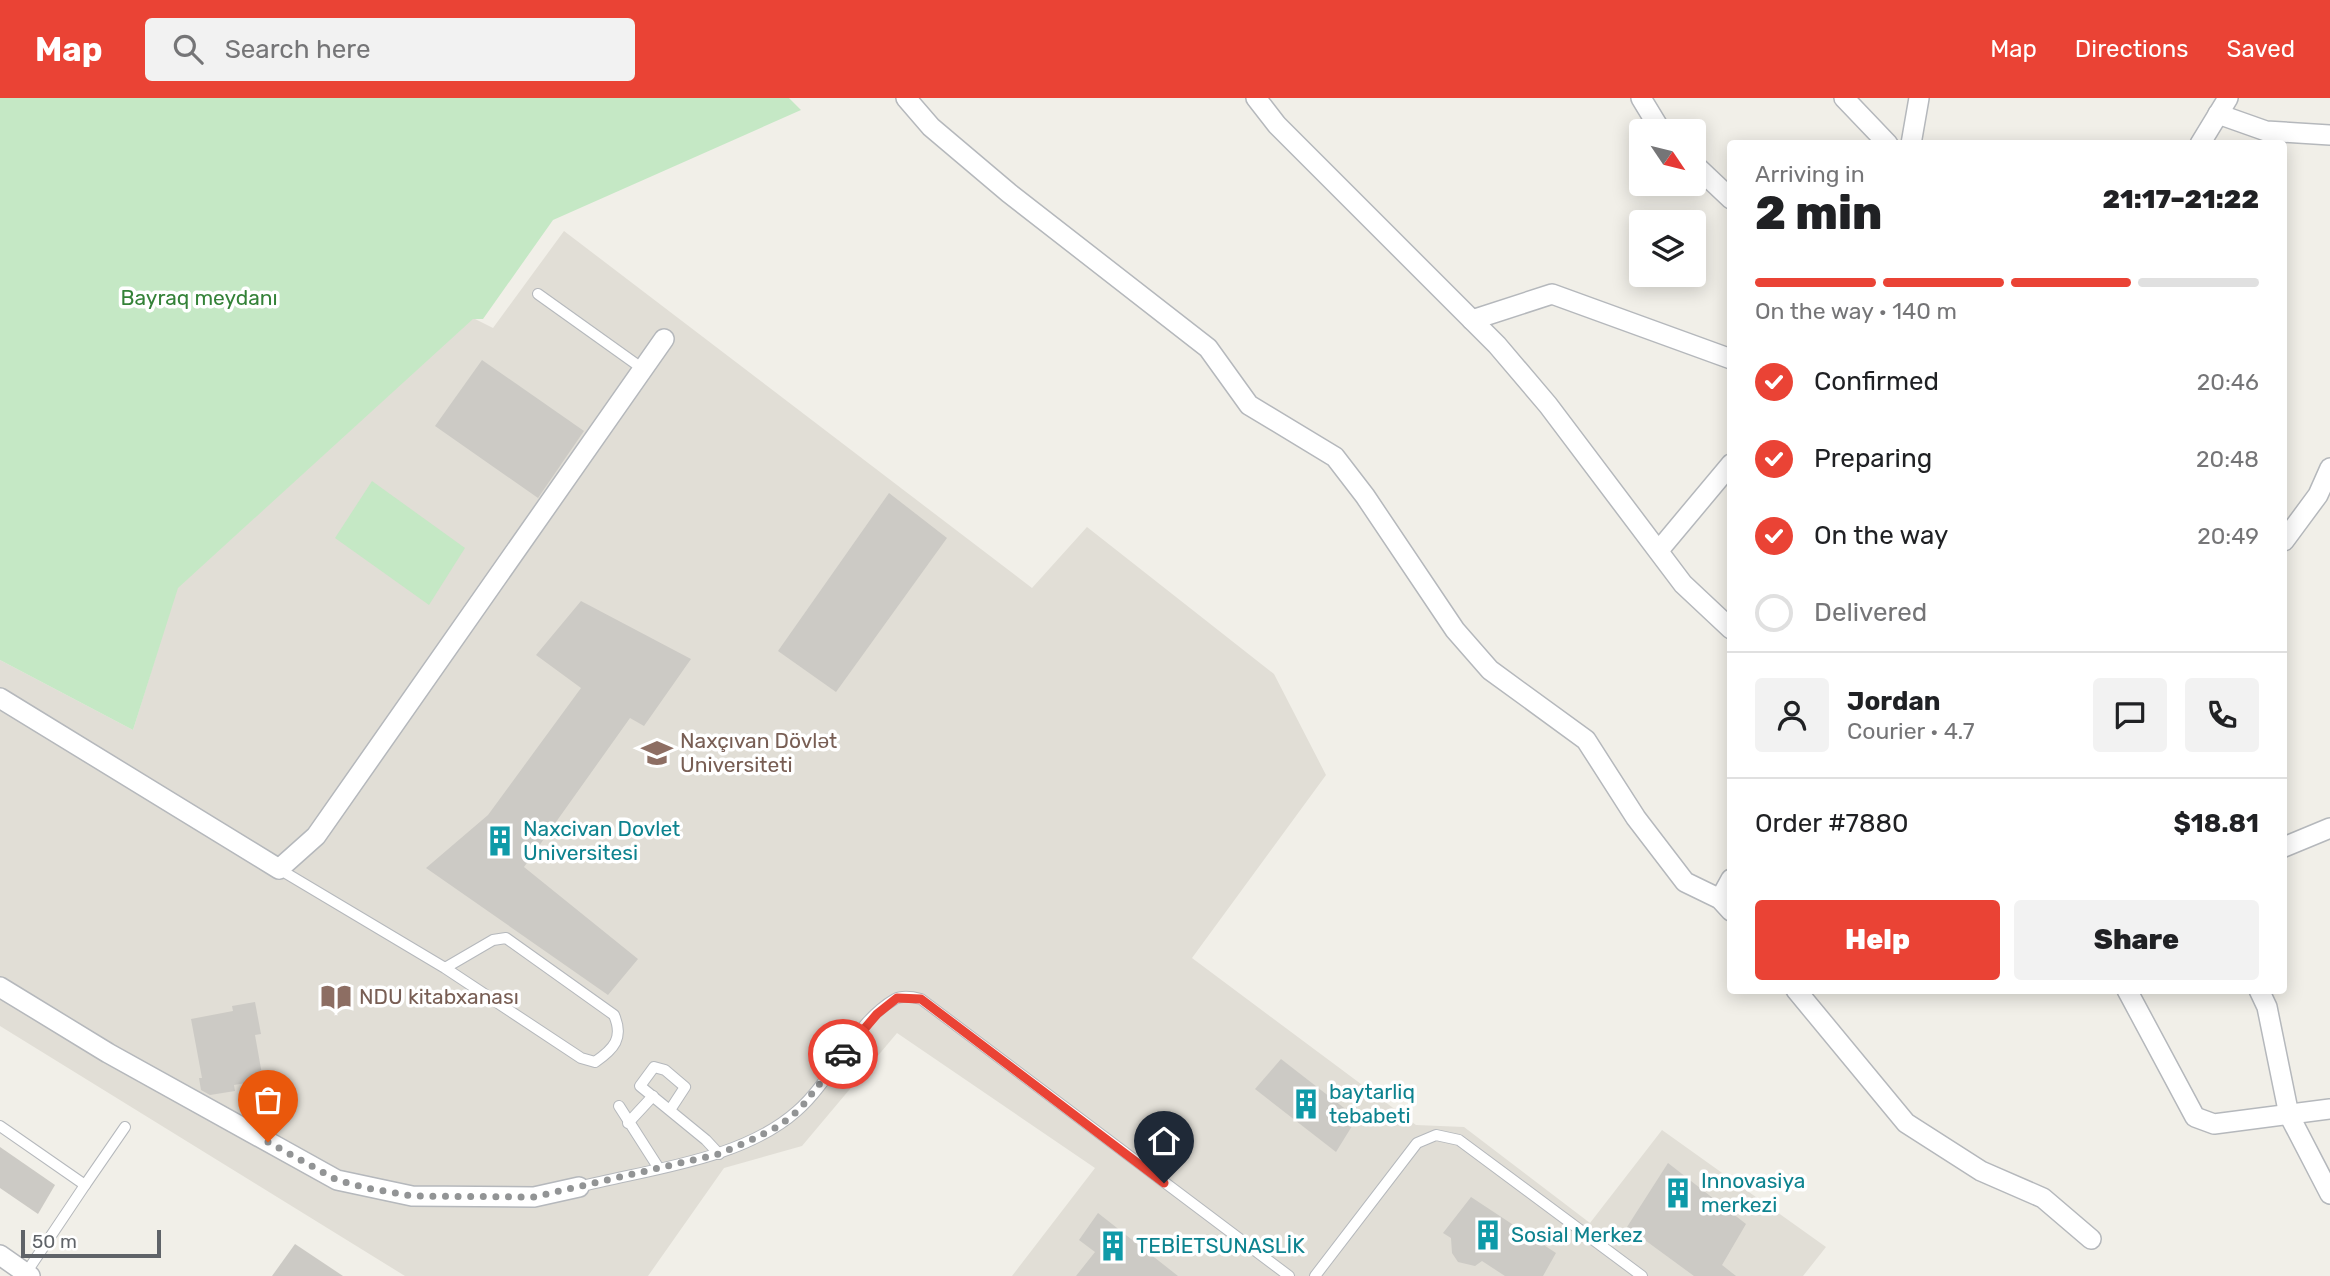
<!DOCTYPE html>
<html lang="en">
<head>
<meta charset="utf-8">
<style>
	body { margin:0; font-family:Rubik,sans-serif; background:#f2f2f2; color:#202124; height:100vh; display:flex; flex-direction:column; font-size:26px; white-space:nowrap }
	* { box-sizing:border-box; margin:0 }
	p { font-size:23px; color:#757577 }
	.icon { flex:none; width:38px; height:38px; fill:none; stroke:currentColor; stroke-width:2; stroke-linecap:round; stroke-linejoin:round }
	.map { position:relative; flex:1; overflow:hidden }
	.details { position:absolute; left:1727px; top:42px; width:560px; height:854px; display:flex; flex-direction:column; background:#fff; border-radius:7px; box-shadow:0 4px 18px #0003 }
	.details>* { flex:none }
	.needle { width:46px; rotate:125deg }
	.tools { position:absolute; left:1629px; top:21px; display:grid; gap:14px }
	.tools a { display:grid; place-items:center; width:77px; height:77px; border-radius:7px; background:#fff; box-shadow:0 4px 18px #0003; font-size:35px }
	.scale { position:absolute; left:21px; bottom:18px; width:140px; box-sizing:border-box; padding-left:7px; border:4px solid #5f6368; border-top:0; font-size:19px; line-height:24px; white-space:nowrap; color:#5f6368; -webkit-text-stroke:5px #fff; paint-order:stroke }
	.pin { position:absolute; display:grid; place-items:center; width:60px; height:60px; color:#fff; margin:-72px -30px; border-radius:50% 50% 50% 0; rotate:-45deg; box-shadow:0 0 7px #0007 }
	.pin .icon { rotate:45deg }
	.courier { position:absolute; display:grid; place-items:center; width:70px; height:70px; margin:-35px; border:5px solid #ea4335; border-radius:50%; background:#fff; color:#222; box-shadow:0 2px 9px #0007 }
	.overview em { font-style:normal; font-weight:800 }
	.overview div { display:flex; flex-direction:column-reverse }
	.overview { display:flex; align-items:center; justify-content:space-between; height:119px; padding:0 28px }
	h1 { font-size:46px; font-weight:800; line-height:52px }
	.bar { display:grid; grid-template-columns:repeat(4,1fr); gap:10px 7px; align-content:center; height:84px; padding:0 28px }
	.bar i { height:9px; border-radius:5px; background:#e0e0e0 }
	.bar .selected { background:#ea4335 }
	.bar p { grid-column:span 4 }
	.line { display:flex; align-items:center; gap:18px; padding:0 28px; border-top:2px solid #e0e0e0 }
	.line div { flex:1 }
	.round { display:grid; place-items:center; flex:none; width:74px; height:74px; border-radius:7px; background:#f2f2f2 }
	ol { padding:0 28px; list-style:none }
	li { display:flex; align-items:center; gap:21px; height:77px }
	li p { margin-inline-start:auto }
	li .icon { padding:7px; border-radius:50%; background:#ea4335; color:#fff; stroke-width:4 }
	li:last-child { color:#757577 }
	li i { width:38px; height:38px; border:4px solid #e0e0e0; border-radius:50% }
	.action { display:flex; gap:14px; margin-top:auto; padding:14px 28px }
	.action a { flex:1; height:80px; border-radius:7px; background:#ea4335; color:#fff; font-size:28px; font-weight:800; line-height:80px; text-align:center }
	.action a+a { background:#f2f2f2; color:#202124 }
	header { display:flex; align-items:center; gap:42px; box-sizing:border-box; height:98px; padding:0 35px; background:#ea4335; color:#fff }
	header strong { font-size:33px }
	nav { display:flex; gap:38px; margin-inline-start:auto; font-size:24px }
	.search { width:490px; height:63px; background:#f2f2f2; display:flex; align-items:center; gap:18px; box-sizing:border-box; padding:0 24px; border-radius:7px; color:#757577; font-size:26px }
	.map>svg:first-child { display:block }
	.education { fill:#e1ded6 }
	.green { fill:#c5e8c5 }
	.building { fill:#cccac5 }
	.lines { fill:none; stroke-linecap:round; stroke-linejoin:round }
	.service-casing { stroke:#b5b8bc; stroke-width:12 }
	.minor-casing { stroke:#b5b8bc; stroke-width:22 }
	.service { stroke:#fff; stroke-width:10 }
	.minor { stroke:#fff; stroke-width:19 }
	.done { stroke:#929495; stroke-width:7; stroke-dasharray:0 12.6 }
	.route { stroke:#ea4335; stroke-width:9 }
	.labels { text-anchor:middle; stroke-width:7; stroke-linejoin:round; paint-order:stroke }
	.park-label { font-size:21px; fill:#348238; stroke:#fff }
	.education-label { font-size:21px; fill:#785e54; stroke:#fff; text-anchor:start }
	.culture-label { font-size:21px; fill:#0d838f; stroke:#fff; text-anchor:start }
</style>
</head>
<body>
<header>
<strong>Map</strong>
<div class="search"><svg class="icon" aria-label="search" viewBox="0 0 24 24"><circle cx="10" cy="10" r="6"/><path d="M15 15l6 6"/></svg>Search here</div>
<nav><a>Map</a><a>Directions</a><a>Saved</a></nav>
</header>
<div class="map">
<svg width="2330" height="1178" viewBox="0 0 2330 1178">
	<rect width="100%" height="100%" fill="#f1efe8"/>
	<polygon class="education" points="564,133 1032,490 1087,429 1274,576 1326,677 1192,860 1416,1027 1464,1029 1590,1125 1662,1032 1826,1149 1803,1178 1012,1178 1095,1070 897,935 802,1048 724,1070 648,1178 405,1178 0,928 0,562 133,632 177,490 473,220 493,230"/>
	<g class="green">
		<polygon points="0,0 789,0 801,12 553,122 483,221 473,221 178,490 133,632 0,562"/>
		<polygon points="372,383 465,450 429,507 335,440"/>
	</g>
	<g class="building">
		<polygon points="482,262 584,333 538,400 435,328"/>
		<polygon points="889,395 947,440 836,594 778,553"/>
		<polygon points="581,503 691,561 644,628 630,620 524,769 638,861 608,897 426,770 488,717 581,590 536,557"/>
		<polygon points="255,904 261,936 255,937 263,982 234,987 235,993 210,997 201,992 199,980 202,980 191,921 233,913 232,908"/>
		<polygon points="1281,961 1357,1020 1336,1054 1255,991"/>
		<polygon points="0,1049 55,1087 38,1116 0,1090"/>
		<polygon points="1668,1065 1746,1126 1722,1167 1736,1178 1694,1178 1627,1129"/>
		<polygon points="1471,1099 1556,1155 1543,1178 1505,1178 1482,1163 1475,1168 1458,1164 1452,1155 1451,1140 1443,1135"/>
		<polygon points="1098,1115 1178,1178 1076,1178 1095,1154 1079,1142"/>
		<polygon points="295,1146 343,1178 272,1178"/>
	</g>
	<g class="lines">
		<g class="service-casing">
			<g id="service">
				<polyline points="538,196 643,271"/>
				<path d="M279,771L445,870L581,960L595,964C614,951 624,940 614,917L506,840L493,842L445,870"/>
				<polyline points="619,1008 658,1069"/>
				<polyline points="670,1012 685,989 665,972 654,969 640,988 706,1042 719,1056"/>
				<polyline points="628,1025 653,998"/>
				<polyline points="0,1028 85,1087 26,1175"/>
				<polyline points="85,1087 125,1029"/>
				<path d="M579,1089C649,1071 742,1062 797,1013C834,981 852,926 895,901C903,897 913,899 921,901L1289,1178"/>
				<polyline points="1315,1178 1417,1045 1436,1037 1459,1042 1642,1178"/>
			</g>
		</g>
		<g class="minor-casing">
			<g id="minor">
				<polyline points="906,0 931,29 1009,95 1208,250 1249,307 1335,359 1365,398 1455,532 1490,572 1586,642 1636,720 1685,784 1720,801 1731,813"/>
				<polyline points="1256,0 1277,27 1497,247 1548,307 1683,486 1731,531"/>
				<polyline points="1641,0 1661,33"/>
				<polyline points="1844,0 1888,46"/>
				<polyline points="2218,16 2266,33 2330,37"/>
				<polyline points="1911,46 1919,0"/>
				<polyline points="2200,46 2228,0"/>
				<polyline points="1694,66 1731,101"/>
				<polyline points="1472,222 1552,196 1731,261"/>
				<polyline points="2284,443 2318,397 2330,370"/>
				<polyline points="1660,451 1731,366"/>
				<polyline points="0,600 279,771 316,738 664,241"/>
				<polyline points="2284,749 2330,730"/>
				<polyline points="1720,801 1731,781"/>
				<polyline points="0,889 108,955 337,1082 412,1098 534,1099 579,1089"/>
				<polyline points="1796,892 1906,1025 1981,1073 2043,1100 2091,1141"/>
				<polyline points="2127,892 2195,1019 2214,1026 2330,1011"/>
				<polyline points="2259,892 2267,909 2289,1017 2330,1096"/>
				<polyline points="0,1157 30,1178"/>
			</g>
		</g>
		<use href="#service" class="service"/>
		<use href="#minor" class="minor"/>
	</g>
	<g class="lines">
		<polyline class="done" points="268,1044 337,1082 367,1090 412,1098 534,1099 719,1056 751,1042 779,1028 800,1011 843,956"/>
		<polyline class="route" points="843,956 877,916 897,900 921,901 1164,1085"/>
	</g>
	<defs>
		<g id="university-bare" transform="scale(2.415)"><path d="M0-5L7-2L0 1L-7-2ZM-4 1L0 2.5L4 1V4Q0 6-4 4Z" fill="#8d6e63" stroke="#fff" stroke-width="2.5" paint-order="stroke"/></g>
		<g id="building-bare" transform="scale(2.415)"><path d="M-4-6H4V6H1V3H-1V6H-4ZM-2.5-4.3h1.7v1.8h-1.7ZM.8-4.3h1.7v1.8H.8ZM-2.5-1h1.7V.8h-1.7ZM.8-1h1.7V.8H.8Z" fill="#0f9aa8" stroke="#fff" stroke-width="2.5" paint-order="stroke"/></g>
		<g id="library-bare" transform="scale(2.415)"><path d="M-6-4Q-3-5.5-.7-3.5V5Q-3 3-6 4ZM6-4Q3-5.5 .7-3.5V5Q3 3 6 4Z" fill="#8d6e63" stroke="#fff" stroke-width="2.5" paint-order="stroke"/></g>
	</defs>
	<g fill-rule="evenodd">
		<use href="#university-bare" x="657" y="655"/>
		<use href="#building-bare" x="500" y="743"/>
		<use href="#library-bare" x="336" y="899"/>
		<use href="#building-bare" x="1306" y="1006"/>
		<use href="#building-bare" x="1678" y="1095"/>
		<use href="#building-bare" x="1488" y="1137"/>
		<use href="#building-bare" x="1113" y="1148"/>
	</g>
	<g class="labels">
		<g class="park-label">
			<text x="199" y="207">Bayraq meydanı</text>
		</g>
		<g class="education-label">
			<text x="680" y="650">Naxçıvan Dövlət<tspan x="680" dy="24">Universiteti</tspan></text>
			<text x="359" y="906">NDU kitabxanası</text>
		</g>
		<g class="culture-label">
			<text x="523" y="738">Naxcivan Dovlet<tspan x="523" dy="24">Universitesi</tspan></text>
			<text x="1329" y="1001">baytarliq<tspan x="1329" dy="24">tebabeti</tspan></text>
			<text x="1701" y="1090">Innovasiya<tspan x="1701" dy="24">merkezi</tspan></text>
			<text x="1511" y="1144">Sosial Merkez</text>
			<text x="1136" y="1155">TEBİETSUNASLİK</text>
		</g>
	</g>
</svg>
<div class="tools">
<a><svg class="needle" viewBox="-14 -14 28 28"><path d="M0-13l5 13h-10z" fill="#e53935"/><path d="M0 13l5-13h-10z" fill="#757577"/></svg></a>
<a><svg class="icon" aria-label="layers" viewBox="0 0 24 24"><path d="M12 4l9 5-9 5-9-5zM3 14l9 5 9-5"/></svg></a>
</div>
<div class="scale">50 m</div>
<div class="pin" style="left:268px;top:1044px;background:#ea580c"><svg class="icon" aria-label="bag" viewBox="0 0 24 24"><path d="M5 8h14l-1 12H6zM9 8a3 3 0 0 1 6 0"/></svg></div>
<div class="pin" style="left:1164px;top:1085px;background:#1f2937"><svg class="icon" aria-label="home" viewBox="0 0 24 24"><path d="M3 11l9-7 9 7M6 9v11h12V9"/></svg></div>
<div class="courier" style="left:843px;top:956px"><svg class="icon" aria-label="car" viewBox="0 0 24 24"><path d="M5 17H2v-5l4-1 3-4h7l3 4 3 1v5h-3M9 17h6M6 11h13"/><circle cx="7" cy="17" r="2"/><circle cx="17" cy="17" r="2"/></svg></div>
<section class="details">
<div class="overview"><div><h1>2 min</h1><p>Arriving in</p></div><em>21:17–21:22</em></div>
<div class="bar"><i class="selected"></i><i class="selected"></i><i class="selected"></i><i></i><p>On the way · 140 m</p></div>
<ol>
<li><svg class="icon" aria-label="check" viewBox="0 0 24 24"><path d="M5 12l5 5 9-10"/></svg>Confirmed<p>20:46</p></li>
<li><svg class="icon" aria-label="check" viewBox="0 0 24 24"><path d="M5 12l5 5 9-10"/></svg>Preparing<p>20:48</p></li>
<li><svg class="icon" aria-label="check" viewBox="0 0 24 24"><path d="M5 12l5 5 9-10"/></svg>On the way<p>20:49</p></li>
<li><i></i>Delivered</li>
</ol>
<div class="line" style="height:126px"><a class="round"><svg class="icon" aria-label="person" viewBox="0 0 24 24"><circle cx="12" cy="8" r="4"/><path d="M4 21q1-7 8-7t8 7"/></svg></a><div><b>Jordan</b><p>Courier · 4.7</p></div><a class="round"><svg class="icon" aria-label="chat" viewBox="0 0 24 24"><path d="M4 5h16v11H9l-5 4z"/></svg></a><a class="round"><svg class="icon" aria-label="phone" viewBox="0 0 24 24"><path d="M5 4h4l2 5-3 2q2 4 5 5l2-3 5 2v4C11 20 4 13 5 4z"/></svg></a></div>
<div class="line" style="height:91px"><div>Order #7880</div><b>$18.81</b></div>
<div class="action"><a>Help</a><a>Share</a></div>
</section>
</div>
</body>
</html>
